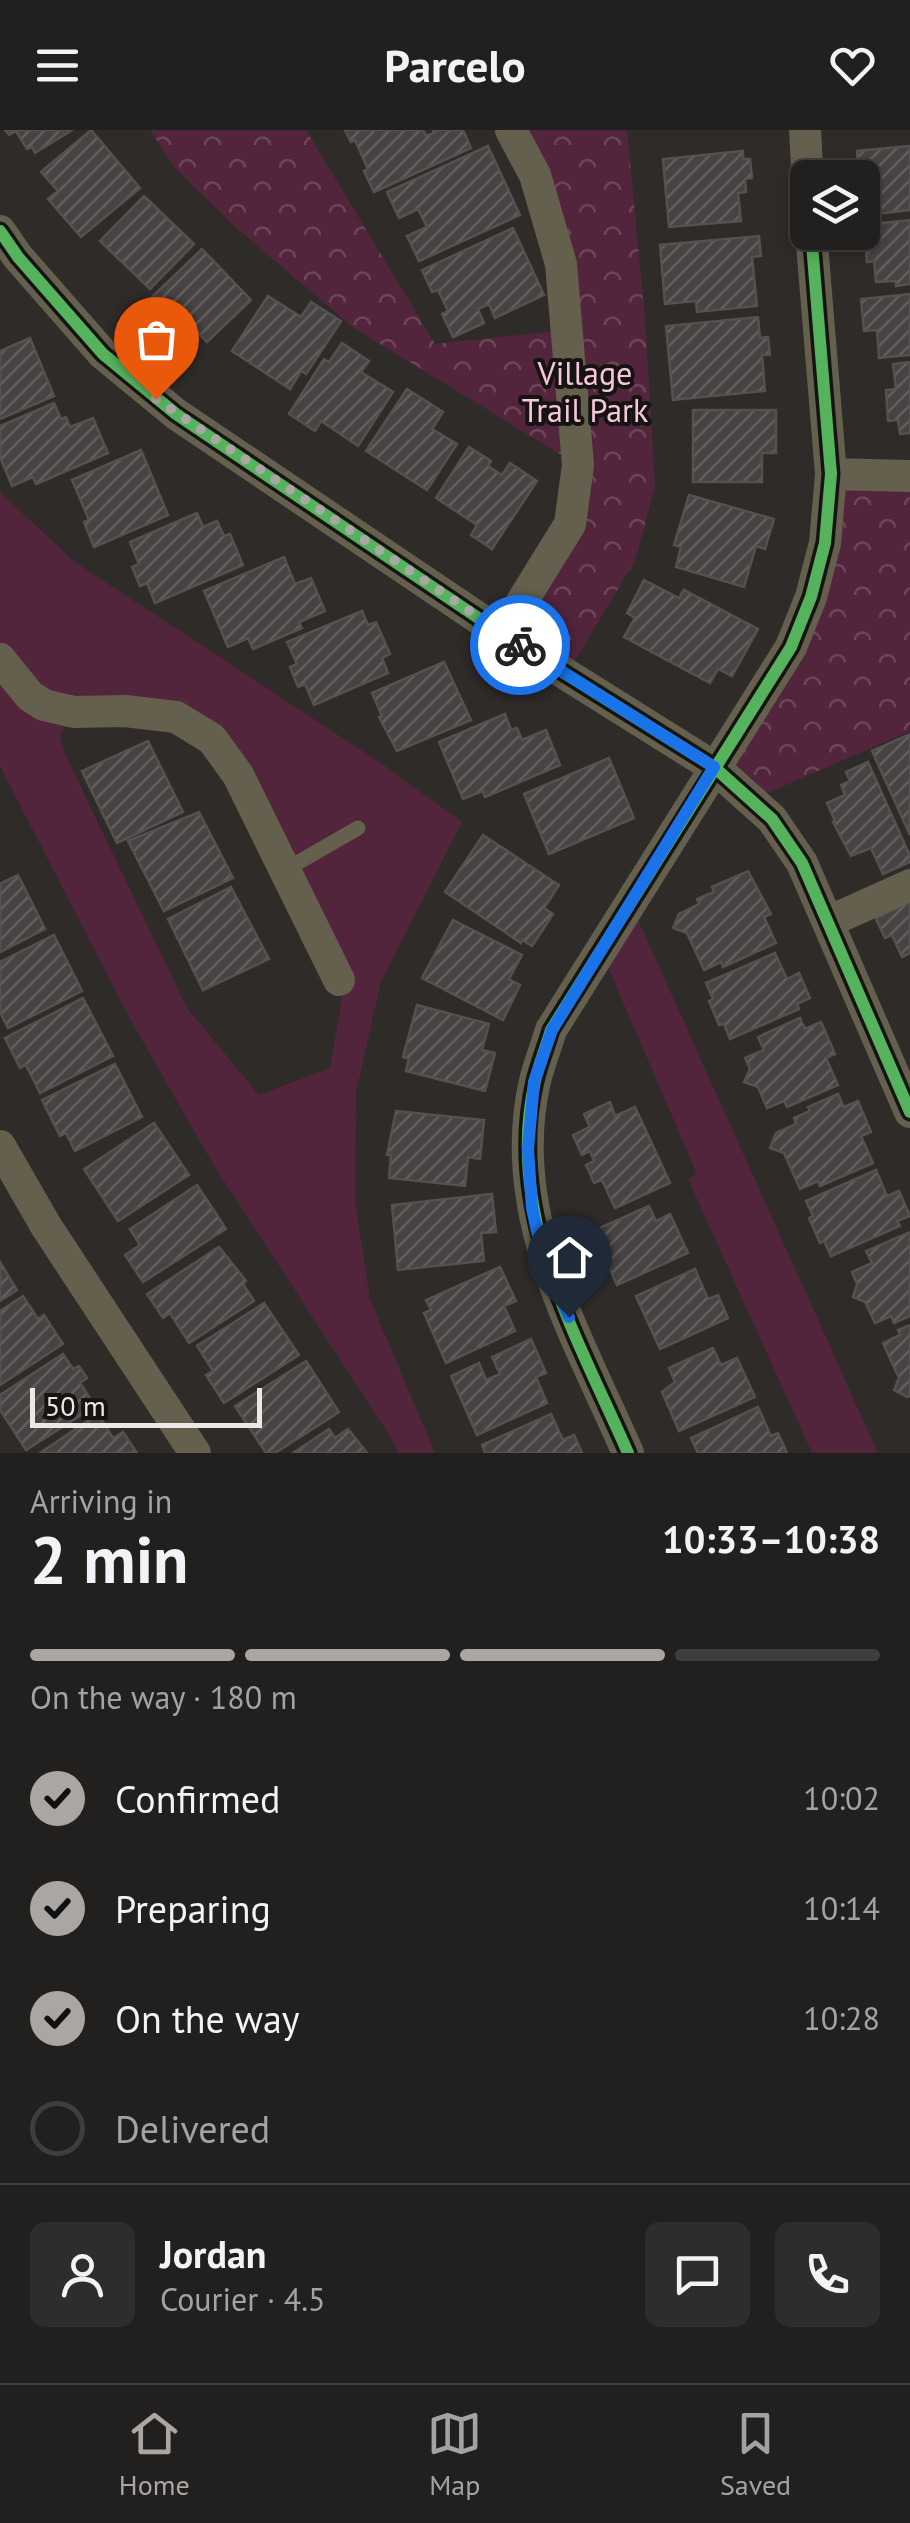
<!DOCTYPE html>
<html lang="en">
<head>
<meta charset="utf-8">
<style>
	body { margin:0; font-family:"PT Sans",sans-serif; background:#2e2d2c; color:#f1f3f6; height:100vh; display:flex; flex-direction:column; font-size:38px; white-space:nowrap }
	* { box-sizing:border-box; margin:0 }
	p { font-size:32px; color:#a2a3a4 }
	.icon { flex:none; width:55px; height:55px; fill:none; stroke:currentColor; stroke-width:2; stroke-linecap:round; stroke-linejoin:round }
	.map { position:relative; height:1323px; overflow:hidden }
	.drawer { display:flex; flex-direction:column; background:#22201f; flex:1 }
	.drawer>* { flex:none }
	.buttons { position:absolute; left:790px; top:30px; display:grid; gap:20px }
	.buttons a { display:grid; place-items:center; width:90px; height:90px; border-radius:15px; background:#22201f; box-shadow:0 5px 15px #0003,0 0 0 2px #3f3e3d; font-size:50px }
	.scale { position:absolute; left:30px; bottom:25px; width:232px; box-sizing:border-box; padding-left:10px; border:5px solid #ece8e5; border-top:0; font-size:28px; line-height:35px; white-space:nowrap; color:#ece8e5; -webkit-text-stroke:8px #161412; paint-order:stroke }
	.pin { position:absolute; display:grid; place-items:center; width:85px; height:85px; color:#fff; margin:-102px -42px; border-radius:50% 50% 50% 0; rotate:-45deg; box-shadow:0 0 10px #0007 }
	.pin .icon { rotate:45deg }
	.courier { position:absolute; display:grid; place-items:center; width:100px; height:100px; margin:-50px; border:8px solid #1a73e8; border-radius:50%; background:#fff; color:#222; box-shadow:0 2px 12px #0007 }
	.head em { font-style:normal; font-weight:800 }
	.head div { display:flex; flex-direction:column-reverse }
	.head { display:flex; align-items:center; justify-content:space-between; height:170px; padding:0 30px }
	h1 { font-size:65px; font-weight:800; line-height:75px }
	.bar { display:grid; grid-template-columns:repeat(4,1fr); gap:15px 10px; align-content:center; height:120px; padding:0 30px }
	.bar i { height:12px; border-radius:8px; background:#3f3e3d }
	.bar .selected { background:#aaa6a3 }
	.bar p { grid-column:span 4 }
	.line { display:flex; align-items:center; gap:25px; padding:0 30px; border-top:2px solid #3f3e3d }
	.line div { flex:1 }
	.round { display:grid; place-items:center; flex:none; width:105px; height:105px; border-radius:15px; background:#2e2d2c }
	ol { padding:0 30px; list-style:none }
	li { display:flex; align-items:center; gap:30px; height:110px }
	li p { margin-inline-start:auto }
	li .icon { padding:10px; border-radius:50%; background:#aaa6a3; color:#111; stroke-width:4 }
	li:last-child { color:#a2a3a4 }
	li i { width:55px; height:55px; border:5px solid #3f3e3d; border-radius:50% }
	header { display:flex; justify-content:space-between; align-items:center; height:130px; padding:0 30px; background:#22201f; font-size:45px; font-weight:800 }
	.menu { display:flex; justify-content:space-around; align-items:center; height:140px; border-top:2px solid #3f3e3d; background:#22201f; font-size:28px; color:#a2a3a4 }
	.menu a { display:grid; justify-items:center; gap:5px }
	.menu .selected { color:#aaa6a3 }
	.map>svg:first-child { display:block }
	.grass { fill:#53253d; fill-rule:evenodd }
	.park { fill:url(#park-crowns) }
	.building { fill:url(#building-hatch); stroke:#545150; stroke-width:2.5 }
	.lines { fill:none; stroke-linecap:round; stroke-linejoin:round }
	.lane { stroke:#655f4e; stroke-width:15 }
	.street { stroke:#655f4e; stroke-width:32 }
	.cycleway-casing { stroke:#161412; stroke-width:19 }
	.cycleway { stroke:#56b35d; stroke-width:12 }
	.done { stroke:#aaa6a3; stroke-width:10; stroke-dasharray:0 18 }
	.route { stroke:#1a73e8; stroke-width:12 }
	.labels { text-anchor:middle; stroke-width:8; stroke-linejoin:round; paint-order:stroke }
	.park-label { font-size:32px; fill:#f7c6dc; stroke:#161412 }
</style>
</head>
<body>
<header><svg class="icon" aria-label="menu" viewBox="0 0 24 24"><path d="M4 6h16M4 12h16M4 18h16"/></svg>Parcelo<svg class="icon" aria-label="heart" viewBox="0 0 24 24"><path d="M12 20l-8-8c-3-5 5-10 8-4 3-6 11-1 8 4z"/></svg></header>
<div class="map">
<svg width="910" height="1323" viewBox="0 0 910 1323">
	<defs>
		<pattern id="park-crowns" width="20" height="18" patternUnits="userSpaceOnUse" patternTransform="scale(2.5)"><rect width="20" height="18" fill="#53253d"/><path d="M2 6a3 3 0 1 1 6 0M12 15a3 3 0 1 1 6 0" fill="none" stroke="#6c4559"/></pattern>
		<pattern id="building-hatch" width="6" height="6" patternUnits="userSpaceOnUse" patternTransform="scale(2.5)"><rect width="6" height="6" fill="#464342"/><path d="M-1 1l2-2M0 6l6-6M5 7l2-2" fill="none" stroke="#615e5d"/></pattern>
	</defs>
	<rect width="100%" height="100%" fill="#2e2b29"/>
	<g class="grass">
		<path d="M0,362L75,432L382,634L462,692L381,852L356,963L355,1071L370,1169L435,1323H398L391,1308L213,1034L129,887L0,636ZM75,582L212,609L345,850L330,938L259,965L187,878L66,626L60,605Z"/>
		<polygon points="630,772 878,1323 812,1323 688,1049 697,1044 601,821"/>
	</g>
	<g class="park">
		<polygon points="150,0 306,0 435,214 567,200 521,15 530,0 627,0 645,188 655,356 635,431 566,545 502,504 570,394 578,335 354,198 235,97 173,36"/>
		<polygon points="831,344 910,346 910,601 751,670 714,637 791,517"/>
	</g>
	<g class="building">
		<polygon points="5,0 72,0 35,23 32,17 27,19 16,1 9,5"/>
		<polygon points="91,0 140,58 81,107 48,69 58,61 41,42"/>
		<polygon points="345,0 423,0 426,6 434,3 433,0 463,0 471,18 374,62 364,41 368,39 355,10 351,12"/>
		<polygon points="488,16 520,85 419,131 407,106 427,97 418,79 399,88 387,62"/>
		<polygon points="910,16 910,80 867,85 862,36 858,36 857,21"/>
		<polygon points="743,21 743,29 750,29 752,48 745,49 746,62 738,63 741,91 669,97 663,29"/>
		<polygon points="144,66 194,114 150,159 100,111"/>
		<polygon points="910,90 910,154 896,156 896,151 876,152 874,131 867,132 863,95"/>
		<polygon points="513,98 544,165 495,188 489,174 478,179 484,193 453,207 442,184 448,181 438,160 432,162 422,140"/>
		<polygon points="759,106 761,126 752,127 757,176 697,182 696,171 665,174 660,115"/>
		<polygon points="202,119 251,170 207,212 189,194 181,202 149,170"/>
		<polygon points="910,164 910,225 879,228 877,200 864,201 861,169"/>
		<polygon points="268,166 301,187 311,172 341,191 306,244 301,241 290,259 232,221"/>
		<polygon points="758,187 760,208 768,207 770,225 762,225 765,261 673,270 666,196"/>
		<polygon points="30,208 54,266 0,289 0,221"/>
		<polygon points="342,213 369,231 361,242 393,262 358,316 321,291 315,301 289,284 324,229 329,232"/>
		<polygon points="910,232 910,303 900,304 898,290 888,291 886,260 896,259 893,234"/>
		<polygon points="407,259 443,282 432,299 457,314 427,360 366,321"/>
		<polygon points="54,273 61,289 66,287 70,297 93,288 108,323 36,354 33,347 12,356 0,327 0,296"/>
		<polygon points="693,280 776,280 776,323 762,323 762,352 693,352"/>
		<polygon points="469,317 491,331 488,336 502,345 510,333 537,351 492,419 471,405 477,395 436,368"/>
		<polygon points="141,320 168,385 94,417 84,392 89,390 72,350"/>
		<polygon points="689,365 774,389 765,419 756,416 744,457 676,437 681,417 674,415"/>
		<polygon points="197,383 203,397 217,391 224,406 230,404 243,435 155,473 147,453 140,456 132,437 139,434 130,412"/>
		<polygon points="284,427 295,454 311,448 325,481 299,492 302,498 253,519 248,508 228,517 204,461"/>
		<polygon points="644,450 679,468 684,460 758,499 732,546 718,539 710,553 624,507 635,488 627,483"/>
		<polygon points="362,481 368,495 376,492 390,524 382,528 388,543 314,575 305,554 298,557 290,537 297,534 287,512"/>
		<polygon points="444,532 471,590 397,621 379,587 382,586 372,563"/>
		<polygon points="505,584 511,600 517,598 522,610 546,600 560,635 485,667 483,661 463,669 439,612"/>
		<polygon points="910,604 910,705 872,621"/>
		<polygon points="148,611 183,682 117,713 82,641"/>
		<polygon points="609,628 634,688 549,724 524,664"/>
		<polygon points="868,632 910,726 910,732 883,744 871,718 851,726 833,692 835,691 827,673 845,665 841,655 850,651 846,642"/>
		<polygon points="199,682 233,748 164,781 128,711"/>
		<polygon points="483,705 559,755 544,778 553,784 532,816 522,810 521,813 445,762"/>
		<polygon points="748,741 771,784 764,787 776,813 723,837 721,832 704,840 687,803 673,798 679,784 699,774 697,769 714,762 712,757"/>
		<polygon points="18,745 45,799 0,822 0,754"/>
		<polygon points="231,757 269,829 203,860 168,789"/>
		<polygon points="910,771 910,823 902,827 892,805 885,808 876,789"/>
		<polygon points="453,790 522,825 509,849 520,855 503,890 422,848"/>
		<polygon points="54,805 82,861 8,898 0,882 0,832"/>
		<polygon points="775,823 787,849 799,843 810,868 797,874 799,879 730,909 724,894 719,895 709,871 713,869 706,853"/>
		<polygon points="83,868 113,926 40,963 26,935 20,938 5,908"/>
		<polygon points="417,875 489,894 482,920 495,923 485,961 406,941 409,929 403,927"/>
		<polygon points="800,888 805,899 821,892 835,924 826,928 838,955 787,977 784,971 767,978 758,957 744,952 750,939 745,928 764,920 758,907"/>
		<polygon points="115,934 142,987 75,1021 66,1003 60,1006 42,970"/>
		<polygon points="838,964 844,977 858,971 871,1002 861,1006 873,1033 820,1056 818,1051 800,1059 784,1023 770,1018 776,1003 796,994 794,988 810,981 808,977"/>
		<polygon points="610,972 615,986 635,977 670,1053 615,1078 602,1050 594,1053 586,1035 594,1031 590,1021 582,1025 573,1005 590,997 584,984"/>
		<polygon points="396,981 484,990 480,1029 468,1027 465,1056 389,1048 391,1025 387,1025"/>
		<polygon points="154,993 189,1045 118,1091 84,1039"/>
		<polygon points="876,1040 887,1066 899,1061 910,1086 897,1091 900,1096 831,1126 824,1111 820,1113 809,1088 813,1086 806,1071"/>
		<polygon points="197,1055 226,1099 143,1152 125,1125 140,1115 130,1099"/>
		<polygon points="492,1064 496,1102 481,1103 484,1131 398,1140 392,1075"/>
		<polygon points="649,1076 656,1091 670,1084 688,1123 617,1155 593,1101"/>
		<polygon points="910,1102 910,1186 894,1193 891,1186 875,1193 865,1172 853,1167 857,1154 852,1142 872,1133 866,1121"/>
		<polygon points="219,1117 246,1151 243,1154 254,1171 189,1213 170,1183 163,1188 147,1164"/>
		<polygon points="0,1132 17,1160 0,1171"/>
		<polygon points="500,1137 516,1171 504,1176 515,1201 446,1233 424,1183 431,1180 426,1170"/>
		<polygon points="695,1139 708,1169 718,1165 728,1188 660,1219 636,1166"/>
		<polygon points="23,1166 38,1189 44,1185 63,1214 0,1255 0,1181"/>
		<polygon points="264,1173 299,1225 224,1273 206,1245 213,1241 197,1216"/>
		<polygon points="910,1195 910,1266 907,1267 894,1260 899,1248 883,1213 900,1205 898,1200"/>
		<polygon points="531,1209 546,1243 536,1247 547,1273 477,1305 451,1246 479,1233 486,1250 500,1244 492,1227"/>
		<polygon points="713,1218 721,1235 737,1228 755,1267 679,1301 662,1262 675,1252 669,1238"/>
		<polygon points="63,1224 73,1239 79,1236 87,1248 80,1253 95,1276 26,1320 0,1280 0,1265"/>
		<polygon points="306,1231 339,1282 275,1323 266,1323 235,1276"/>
		<polygon points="758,1277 771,1306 778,1303 787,1323 698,1323 691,1308"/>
		<polygon points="98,1284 113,1308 123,1302 137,1323 40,1323"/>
		<polygon points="551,1284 563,1310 574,1305 582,1323 485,1323 482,1315"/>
		<polygon points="329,1299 335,1308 348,1299 367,1323 293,1323"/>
	</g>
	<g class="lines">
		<polyline class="lane" points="285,740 358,698"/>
		<g class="street">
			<polyline points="805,0 808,53"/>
			<polyline points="0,101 18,127 103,224 176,284 502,504 714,637 772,689 802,733 910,982"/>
			<polyline points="831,344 910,346"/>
			<polyline points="502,504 570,394 578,335 561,134 535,45 511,0"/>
			<polyline points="0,529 30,566 44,575 74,582 125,581 176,587 212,609 238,645 339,850"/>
			<polyline points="828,792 910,755"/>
			<polyline points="0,1016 46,1096 195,1323"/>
			<path d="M628,1323C577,1206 504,1084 535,951C539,934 546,917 551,900L791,517L811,467L825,413L831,344L811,102"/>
		</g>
		<g class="cycleway-casing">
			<g id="cycleway">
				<polyline points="0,101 18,127 103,224 176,284 502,504 714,637 772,689 802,733 910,982"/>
				<path d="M628,1323C577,1206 504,1084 535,951C539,934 546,917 551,900L791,517L811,467L825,413L831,344L811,102"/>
			</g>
		</g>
		<use href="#cycleway" class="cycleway"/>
	</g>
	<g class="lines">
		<polyline class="done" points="156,269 520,515"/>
		<polyline class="route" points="520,515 714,637 552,900 534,952 528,1019 532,1078 541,1120 569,1187"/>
	</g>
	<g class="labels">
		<g class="park-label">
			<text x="585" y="255">Village<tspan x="585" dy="37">Trail Park</tspan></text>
		</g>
	</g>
</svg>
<div class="buttons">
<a><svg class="icon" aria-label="layers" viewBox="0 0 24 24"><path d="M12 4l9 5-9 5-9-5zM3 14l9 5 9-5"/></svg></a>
</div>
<div class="scale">50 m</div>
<div class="pin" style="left:156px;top:269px;background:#ea580c"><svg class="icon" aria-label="bag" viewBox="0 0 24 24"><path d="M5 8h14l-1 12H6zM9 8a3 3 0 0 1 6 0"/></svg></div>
<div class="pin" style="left:569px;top:1187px;background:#1f2937"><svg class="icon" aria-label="home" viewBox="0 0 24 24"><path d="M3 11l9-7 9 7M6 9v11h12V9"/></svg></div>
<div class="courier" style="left:520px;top:515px"><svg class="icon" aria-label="bike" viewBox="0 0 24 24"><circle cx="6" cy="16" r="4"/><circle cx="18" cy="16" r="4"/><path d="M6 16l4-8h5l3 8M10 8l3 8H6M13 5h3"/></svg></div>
</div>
<section class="drawer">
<div class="head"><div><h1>2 min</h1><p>Arriving in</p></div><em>10:33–10:38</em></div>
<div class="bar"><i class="selected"></i><i class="selected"></i><i class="selected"></i><i></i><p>On the way · 180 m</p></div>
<ol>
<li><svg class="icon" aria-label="check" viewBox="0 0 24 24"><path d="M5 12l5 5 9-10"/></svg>Confirmed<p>10:02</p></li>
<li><svg class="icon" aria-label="check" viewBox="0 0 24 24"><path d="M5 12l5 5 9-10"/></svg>Preparing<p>10:14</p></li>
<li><svg class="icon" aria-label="check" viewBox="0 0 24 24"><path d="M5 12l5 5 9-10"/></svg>On the way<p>10:28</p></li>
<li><i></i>Delivered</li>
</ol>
<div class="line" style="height:180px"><a class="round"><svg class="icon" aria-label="person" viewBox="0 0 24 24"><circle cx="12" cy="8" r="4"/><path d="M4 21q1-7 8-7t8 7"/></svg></a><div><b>Jordan</b><p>Courier · 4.5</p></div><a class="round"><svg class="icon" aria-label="chat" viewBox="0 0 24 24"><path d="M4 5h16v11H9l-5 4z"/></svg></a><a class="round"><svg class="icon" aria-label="phone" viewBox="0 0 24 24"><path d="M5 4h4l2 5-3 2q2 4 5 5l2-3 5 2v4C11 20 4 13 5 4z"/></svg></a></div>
</section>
<nav class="menu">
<a class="selected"><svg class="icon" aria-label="home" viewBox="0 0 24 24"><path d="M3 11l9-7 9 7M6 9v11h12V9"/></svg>Home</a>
<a><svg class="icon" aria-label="map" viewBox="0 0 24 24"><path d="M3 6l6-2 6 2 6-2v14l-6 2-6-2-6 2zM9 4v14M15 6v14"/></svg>Map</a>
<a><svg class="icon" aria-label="saved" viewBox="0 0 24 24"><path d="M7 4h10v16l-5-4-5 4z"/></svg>Saved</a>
</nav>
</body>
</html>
